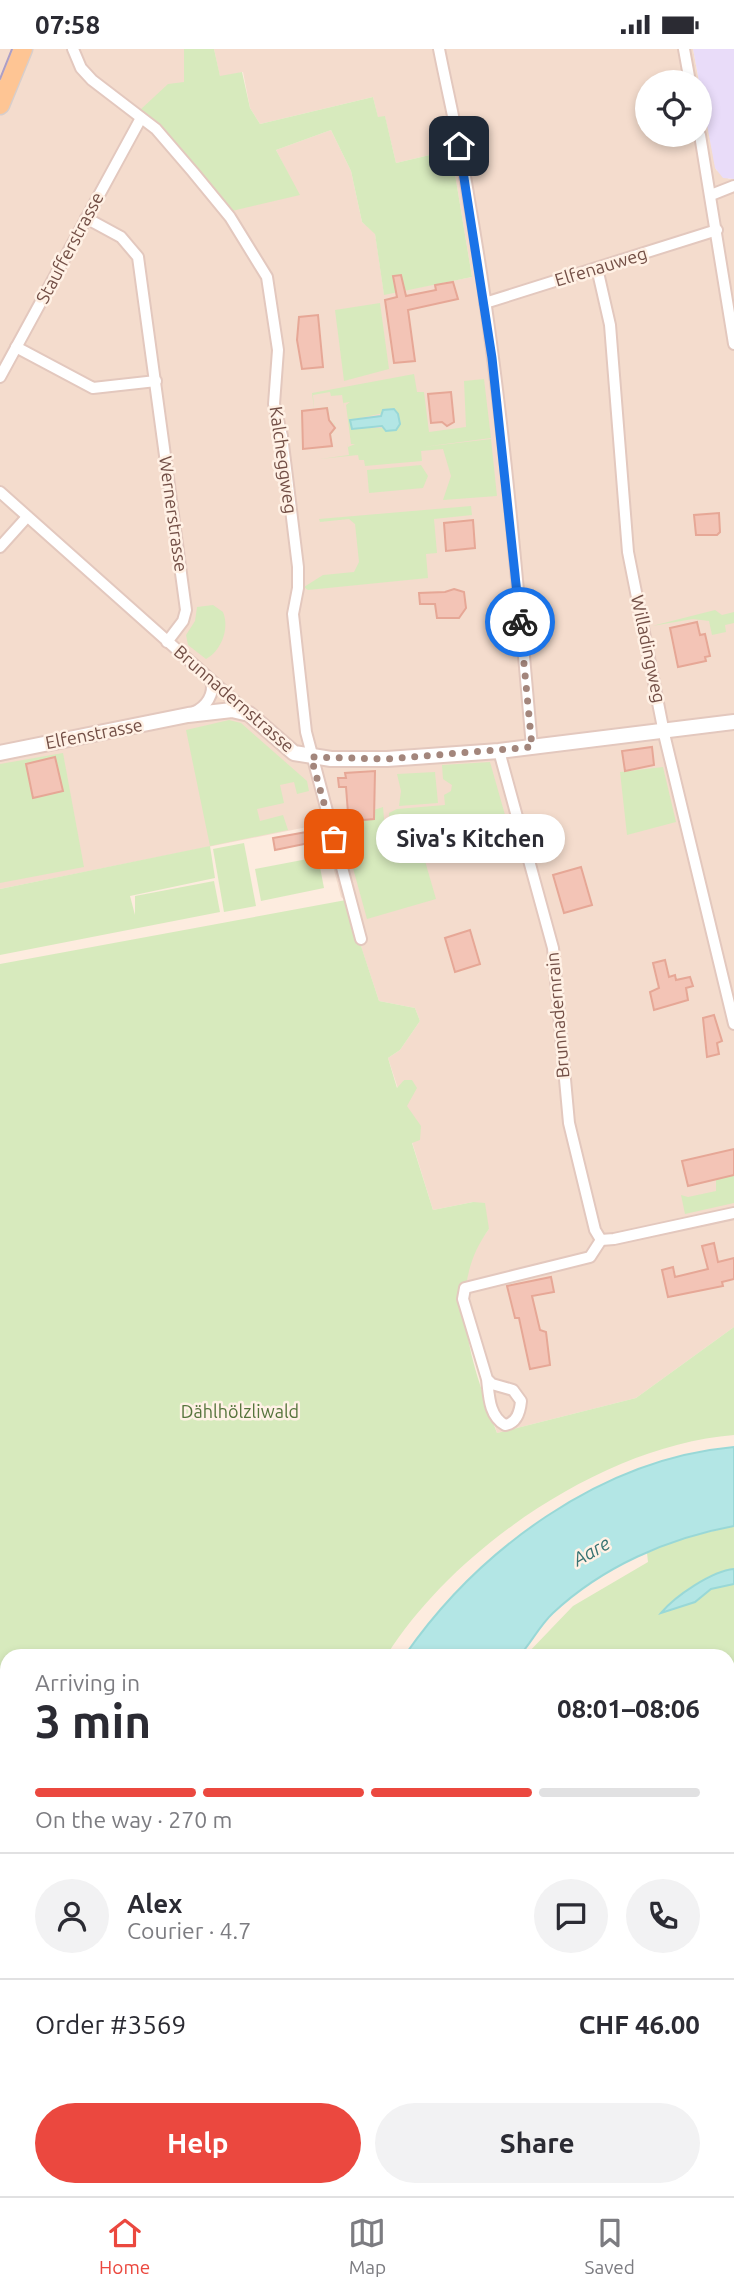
<!DOCTYPE html>
<html lang="en">
<head>
<meta charset="utf-8">
<style>
	body { margin:0; font-family:Ubuntu,sans-serif; background:#f2f2f3; color:#2b2b33; height:100vh; display:flex; flex-direction:column; font-size:26px; white-space:nowrap }
	* { box-sizing:border-box; margin:0 }
	p { font-size:23px; color:#7c7c81 }
	.icon { flex:none; width:38px; height:38px; fill:none; stroke:currentColor; stroke-width:2; stroke-linecap:round; stroke-linejoin:round }
	.map { position:relative; flex:1; overflow:hidden }
	.side { position:absolute; left:0px; top:1600px; width:735px; height:548px; display:flex; flex-direction:column; background:#fff; border-radius:21px 21px 0 0; box-shadow:0 4px 10px #0003 }
	.side>* { flex:none }
	.buttons { position:absolute; left:635px; top:21px; display:grid; gap:14px }
	.buttons a { display:grid; place-items:center; width:77px; height:77px; border-radius:50%; background:#fff; box-shadow:0 4px 10px #0003; font-size:35px }
	.pin { position:absolute; display:grid; place-items:center; width:60px; height:60px; color:#fff; margin:-30px; border-radius:14px; box-shadow:0 4px 10px #0006 }
	.courier { position:absolute; display:grid; place-items:center; width:70px; height:70px; margin:-35px; border:5px solid #1a73e8; border-radius:50%; background:#fff; color:#222; box-shadow:0 2px 9px #0007 }
	.bubble { position:absolute; height:49px; border-radius:24px; background:#fff; box-shadow:0 4px 10px #0003; font-size:23px; font-weight:700; line-height:49px; text-align:center }
	.summary em { font-style:normal; font-weight:700 }
	.summary div { display:flex; flex-direction:column-reverse }
	.summary { display:flex; align-items:center; justify-content:space-between; height:119px; padding:0 35px }
	h1 { font-size:46px; font-weight:700; line-height:52px }
	.bar { display:grid; grid-template-columns:repeat(4,1fr); gap:10px 7px; align-content:center; height:84px; padding:0 35px }
	.bar i { height:9px; border-radius:5px; background:#e1e1e2 }
	.bar .selected { background:#eb483f }
	.bar p { grid-column:span 4 }
	.line { display:flex; align-items:center; gap:18px; padding:0 35px; border-top:2px solid #e1e1e2 }
	.line div { flex:1 }
	.round { display:grid; place-items:center; flex:none; width:74px; height:74px; border-radius:37px; background:#f2f2f3 }
	.button { display:flex; gap:14px; margin-top:auto; padding:14px 35px }
	.button a { flex:1; height:80px; border-radius:42px; background:#eb483f; color:#fff; font-size:28px; font-weight:700; line-height:80px; text-align:center }
	.button a+a { background:#f2f2f3; color:#2b2b33 }
	.status { display:flex; justify-content:space-between; align-items:center; height:49px; padding:0 35px; background:#fff; direction:ltr }
	.status svg { height:19px; fill:currentColor }
	.menu { display:flex; justify-content:space-around; align-items:center; height:98px; border-top:2px solid #e1e1e2; background:#fff; font-size:19px; color:#7c7c81 }
	.menu a { display:grid; justify-items:center; gap:4px }
	.menu .selected { color:#eb483f }
	.map>svg:first-child { display:block }
	.residential { fill:#f4dccd }
	.education { fill:#e9dcf9 }
	.green { fill:#d7eabd; fill-rule:evenodd }
	.water { fill:#b3e6e5; stroke:#99d8d7; stroke-width:2 }
	.building { fill:#f3c4b6; stroke:#e6a796; stroke-width:2 }
	.lines { fill:none; stroke-linecap:round; stroke-linejoin:round }
	.minor-casing { stroke:#e3c8be; stroke-width:14 }
	.tertiary-casing { stroke:#e3c8be; stroke-width:18 }
	.primary-casing { stroke:#d8cecb; stroke-width:21 }
	.minor { stroke:#fff; stroke-width:10 }
	.tertiary { stroke:#fff; stroke-width:14 }
	.primary { stroke:#fec594; stroke-width:18 }
	.tram { stroke:#ad9ec5; stroke-width:2 }
	.done { stroke:#a3867c; stroke-width:7; stroke-dasharray:0 12.6 }
	.route { stroke:#1a73e8; stroke-width:9 }
	.labels { text-anchor:middle; stroke-width:5; stroke-linejoin:round; paint-order:stroke }
	.street-label { font-size:18px; fill:#734f46; stroke:#fff1e5 }
	.park-label { font-size:18px; fill:#56743c; stroke:#fff1e5 }
	.water-label { font-size:19px; font-style:italic; fill:#387372; stroke:#fff1e5 }
</style>
</head>
<body>
<div class="status"><b>07:58</b><svg viewBox="0 0 49 12"><path d="M0 12V9h3v3zM5 12V6h3v6zM10 12V3h3v9zM15 12V0h3v12zM26 1h20v11H26zM47 4h2v5h-2z"/></svg></div>
<div class="map">
<svg width="734" height="2147" viewBox="0 0 734 2147">
	<rect width="100%" height="100%" fill="#fdecdf"/>
	<g class="residential">
		<polygon points="0,0 184,0 184,33 299,146 276,101 331,81 351,122 362,173 375,184 384,245 472,228 451,101 396,114 385,68 378,69 373,48 260,75 250,59 243,23 220,28 214,0 693,0 699,33 648,33 648,86 700,86 700,36 716,121 729,130 734,130 734,1278 636,1349 497,1384 467,1285 463,1254 466,1225 475,1199 489,1180 473,1153 433,1161 412,1093 420,1077 406,1057 412,1031 404,1031 398,1040 388,1009 400,1001 420,972 415,959 379,952 346,852 341,848 322,775 0,840"/>
		<polygon points="734,1813 734,2147 558,2147 560,2140 728,2140 728,1820"/>
	</g>
	<polygon class="education" points="693,0 734,0 734,130 723,129 715,119"/>
	<g class="green">
		<polygon points="184,0 214,0 220,27 242,23 250,59 260,75 373,48 378,68 385,67 396,114 451,101 472,228 384,246 375,185 362,173 351,122 331,81 276,101 300,146 232,162 140,61 168,35 184,33"/>
		<polygon points="380,254 389,320 344,332 335,261"/>
		<path d="M414,325L417,343H424L429,383L466,378L464,332L484,330L491,389L423,398L491,390L497,447L443,451L451,427L443,400L421,402L422,412L365,417L364,411H359L358,406L320,410L319,403L320,410L349,406L347,392L348,398L355,395H351L346,356L350,353L343,354L344,359L342,346L331,347L330,343L313,346L314,360L328,358L329,371C336,373 337,381 331,385L332,397L330,385L335,375L329,371L327,359L314,360L312,344ZM384,364L398,365L399,375L385,379H351V371Z"/>
		<polygon points="421,416 428,427 423,439 369,444 367,421"/>
		<polygon points="471,457 472,466 434,470 437,504 426,505 428,529 308,541 304,538 323,526 354,523 359,513 355,475 349,470 320,473 319,470"/>
		<path d="M213,556L223,563C230,580 221,602 206,610L188,596L186,586L195,572L197,558Z"/>
		<polygon points="715,561 722,566 734,563 734,574 725,576 726,583 712,586 709,572 693,570 652,577"/>
		<polygon points="229,671 241,674 307,732 309,742 297,745 294,733 280,736 284,754 257,760 260,772 283,766 288,781 210,797 186,681"/>
		<polygon points="63,704 84,818 0,834 0,715"/>
		<polygon points="490,713 509,780 423,805 436,850 367,870 340,772 374,770 374,761 383,758 387,804 391,804 389,764 397,760 445,756 444,746 451,742 452,736 443,730 442,716"/>
		<polygon points="663,718 676,773 627,786 620,723"/>
		<polygon points="435,723 438,754 399,757 401,742 397,725"/>
		<polygon points="244,794 256,857 224,863 213,800"/>
		<polygon points="210,797 215,829 130,847 135,866 135,847 214,832 220,863 0,906 0,840"/>
		<polygon points="318,808 324,839 261,852 255,820"/>
		<path d="M346,851L379,952L415,959L420,972L400,1001L388,1009L397,1039L404,1031H412L417,1039L407,1057L421,1077L420,1091L412,1094L433,1161L473,1153L485,1154L489,1180C443,1242 473,1318 497,1384L636,1349L734,1278V1386C605,1396 455,1498 387,1606H7V2140H299V2147H0V915Z"/>
		<polygon points="734,1126 734,1154 685,1165 681,1146 688,1148 716,1142 716,1130"/>
		<polygon points="734,1477 734,1813 728,1820 728,1606 526,1606 573,1557 648,1513 647,1504 676,1491"/>
		<polygon points="405,2140 560,2140 558,2147 405,2147"/>
	</g>
	<g class="water">
		<polygon points="394,360 398,365 400,375 396,381 386,382 382,377 352,380 350,371 381,367 383,361"/>
		<path d="M734,1398V1477C668,1489 602,1518 553,1564C540,1576 531,1594 520,1606H405C479,1500 601,1410 734,1398Z"/>
		<path d="M734,1520V1535L711,1540L695,1553L661,1564C675,1547 712,1522 734,1520Z"/>
		<polygon points="313,2140 394,2140 394,2147 312,2147"/>
	</g>
	<g class="building">
		<polygon points="401,226 406,247 436,241 435,236 453,233 458,250 408,261 415,312 394,314 385,251 397,248 393,227"/>
		<polygon points="318,266 323,318 302,320 297,291 299,268"/>
		<polygon points="451,343 454,373 447,377 442,373 431,374 428,345"/>
		<polygon points="327,359 329,371 335,379 330,385 332,397 303,400 302,362"/>
		<polygon points="719,464 720,483 717,486 696,486 694,466"/>
		<polygon points="473,471 475,499 446,502 444,474"/>
		<polygon points="454,540 464,543 466,559 459,569 437,569 435,555 420,555 419,544 445,543"/>
		<polygon points="697,573 700,586 705,585 710,607 705,608 706,612 678,618 670,579"/>
		<polygon points="652,698 654,716 625,722 622,702"/>
		<polygon points="55,708 63,742 33,749 26,715"/>
		<polygon points="375,722 374,770 352,772 351,763 348,764 346,738 339,738 338,729 346,729 345,724"/>
		<polygon points="312,782 314,793 275,801 273,789"/>
		<polygon points="581,818 592,856 564,864 553,826"/>
		<polygon points="470,881 480,915 455,923 445,889"/>
		<polygon points="665,911 669,928 675,926 676,931 690,928 693,937 686,939 688,951 654,961 650,943 659,939 653,914"/>
		<polygon points="714,966 722,992 717,994 719,1005 707,1008 703,969"/>
		<polygon points="734,1100 734,1126 688,1137 682,1112"/>
		<polygon points="714,1194 718,1213 734,1209 734,1230 722,1233 723,1237 668,1248 662,1221 673,1218 675,1228 708,1220 702,1197"/>
		<polygon points="551,1228 554,1243 532,1247 540,1281 546,1283 550,1316 530,1320 519,1269 515,1269 507,1237"/>
	</g>
	<g class="lines">
		<g class="minor-casing">
			<g id="minor">
				<polyline points="73,0 81,19 92,31 156,80 193,123 230,168 267,228 278,301 274,355 282,387 298,518 298,539 293,565 306,683 361,890"/>
				<path d="M439,0C449,50 461,100 469,151C501,331 516,516 532,698"/>
				<polyline points="684,0 690,33"/>
				<polyline points="700,86 734,295"/>
				<polyline points="711,146 734,137"/>
				<polyline points="86,169 121,188 138,208 186,561 183,572 167,593"/>
				<polyline points="597,219 610,276 628,503 665,689 734,975"/>
				<polyline points="485,254 717,181"/>
				<polyline points="16,298 93,339 156,332"/>
				<polyline points="0,328 141,69"/>
				<polyline points="0,443 247,663"/>
				<polyline points="0,498 27,468"/>
				<path d="M194,663C206,658 215,645 211,632"/>
				<polyline points="499,702 553,899 569,1074 595,1181 601,1191"/>
				<polyline points="601,1191 614,1190 734,1164"/>
				<path d="M487,1330C489,1347 489,1367 505,1376C517,1374 520,1363 521,1352L513,1341L492,1335L487,1330L463,1250L465,1239L590,1208L601,1191"/>
				<polyline points="728,2037 734,1999"/>
				<polyline points="728,2066 734,2109"/>
				<polyline points="623,2140 627,2147"/>
			</g>
		</g>
		<g class="tertiary-casing">
			<polyline id="tertiary" points="0,704 188,666 232,661 249,665 294,704 331,710 387,710 499,702 734,673"/>
		</g>
		<g class="primary-casing">
			<polyline id="primary" points="0,56 23,0"/>
		</g>
		<use href="#minor" class="minor"/>
		<use href="#tertiary" class="tertiary"/>
		<use href="#primary" class="primary"/>
		<polyline class="tram" points="0,30 12,0"/>
	</g>
	<g class="lines">
		<polyline class="done" points="334,790 311,708 387,710 532,698 520,573"/>
		<polyline class="route" points="459,97 492,309 520,573"/>
	</g>
	<g class="labels">
		<g class="street-label">
			<text transform="translate(70 199) rotate(-62)" y="6">Staufferstrasse</text>
			<text transform="translate(601 218) rotate(-17)" y="6">Elfenauweg</text>
			<text transform="translate(283 411) rotate(82)" y="6">Kalcheggweg</text>
			<text transform="translate(173 465) rotate(82)" y="6">Wernerstrasse</text>
			<text transform="translate(648 600) rotate(78)" y="6">Willadingweg</text>
			<text transform="translate(234 650) rotate(41)" y="6">Brunnadernstrasse</text>
			<text transform="translate(94 685) rotate(-11)" y="6">Elfenstrasse</text>
			<text transform="translate(558 966) rotate(-95)" y="6">Brunnadernrain</text>
		</g>
		<g class="park-label">
			<text x="240" y="1369">Dählhölzliwald</text>
		</g>
		<g class="water-label">
			<text transform="translate(591 1502) rotate(-30)" y="7">Aare</text>
		</g>
	</g>
</svg>
<div class="buttons">
<a><svg class="icon" aria-label="locate" viewBox="0 0 24 24"><circle cx="12" cy="12" r="6"/><path d="M12 2v4M12 18v4M2 12h4M18 12h4"/></svg></a>
</div>
<div class="pin" style="left:334px;top:790px;background:#ea580c"><svg class="icon" aria-label="bag" viewBox="0 0 24 24"><path d="M5 8h14l-1 12H6zM9 8a3 3 0 0 1 6 0"/></svg></div>
<div class="pin" style="left:459px;top:97px;background:#1f2937"><svg class="icon" aria-label="home" viewBox="0 0 24 24"><path d="M3 11l9-7 9 7M6 9v11h12V9"/></svg></div>
<div class="courier" style="left:520px;top:573px"><svg class="icon" aria-label="bike" viewBox="0 0 24 24"><circle cx="6" cy="16" r="4"/><circle cx="18" cy="16" r="4"/><path d="M6 16l4-8h5l3 8M10 8l3 8H6M13 5h3"/></svg></div>
<div class="bubble" style="left:376px;top:765px;width:189px">Siva's Kitchen</div>
<section class="side">
<div class="summary"><div><h1>3 min</h1><p>Arriving in</p></div><em>08:01–08:06</em></div>
<div class="bar"><i class="selected"></i><i class="selected"></i><i class="selected"></i><i></i><p>On the way · 270 m</p></div>
<div class="line" style="height:126px"><a class="round"><svg class="icon" aria-label="person" viewBox="0 0 24 24"><circle cx="12" cy="8" r="4"/><path d="M4 21q1-7 8-7t8 7"/></svg></a><div><b>Alex</b><p>Courier · 4.7</p></div><a class="round"><svg class="icon" aria-label="chat" viewBox="0 0 24 24"><path d="M4 5h16v11H9l-5 4z"/></svg></a><a class="round"><svg class="icon" aria-label="phone" viewBox="0 0 24 24"><path d="M5 4h4l2 5-3 2q2 4 5 5l2-3 5 2v4C11 20 4 13 5 4z"/></svg></a></div>
<div class="line" style="height:91px"><div>Order #3569</div><b>CHF 46.00</b></div>
<div class="button"><a>Help</a><a>Share</a></div>
</section>
</div>
<nav class="menu">
<a class="selected"><svg class="icon" aria-label="home" viewBox="0 0 24 24"><path d="M3 11l9-7 9 7M6 9v11h12V9"/></svg>Home</a>
<a><svg class="icon" aria-label="map" viewBox="0 0 24 24"><path d="M3 6l6-2 6 2 6-2v14l-6 2-6-2-6 2zM9 4v14M15 6v14"/></svg>Map</a>
<a><svg class="icon" aria-label="saved" viewBox="0 0 24 24"><path d="M7 4h10v16l-5-4-5 4z"/></svg>Saved</a>
</nav>
</body>
</html>
